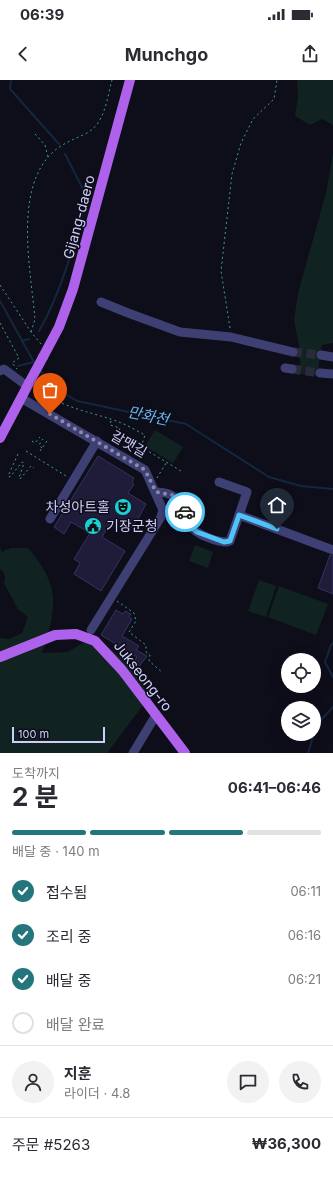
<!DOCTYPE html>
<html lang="ko">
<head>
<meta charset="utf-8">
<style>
	body { margin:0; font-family:Inter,"Noto Sans KR",sans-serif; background:#f2f2f3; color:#2b2b33; height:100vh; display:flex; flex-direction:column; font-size:15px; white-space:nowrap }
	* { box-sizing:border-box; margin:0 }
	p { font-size:13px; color:#7c7c81 }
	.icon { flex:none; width:22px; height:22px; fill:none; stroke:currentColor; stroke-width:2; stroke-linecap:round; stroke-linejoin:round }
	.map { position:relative; height:673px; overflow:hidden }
	.side { display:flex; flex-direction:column; background:#fff; flex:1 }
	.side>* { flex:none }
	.tools { position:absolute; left:281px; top:573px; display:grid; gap:8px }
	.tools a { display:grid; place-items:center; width:40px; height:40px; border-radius:50%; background:#fff; box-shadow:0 4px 16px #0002; font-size:20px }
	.scale { position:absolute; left:12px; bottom:10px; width:93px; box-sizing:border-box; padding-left:4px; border:2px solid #cfcdf9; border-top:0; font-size:11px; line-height:14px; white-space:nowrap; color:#cfcdf9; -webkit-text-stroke:3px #0e0d1a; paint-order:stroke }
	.pin { position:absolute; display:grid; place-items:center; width:34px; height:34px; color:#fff; margin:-41px -17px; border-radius:50% 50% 50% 0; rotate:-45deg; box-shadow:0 0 4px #0007 }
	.pin .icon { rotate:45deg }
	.courier { position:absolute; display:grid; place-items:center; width:40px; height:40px; margin:-20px; border:3px solid #4fc3f7; border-radius:50%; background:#fff; color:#222; box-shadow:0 1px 5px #0007 }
	.headline em { font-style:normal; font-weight:700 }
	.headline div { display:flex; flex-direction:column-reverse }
	.headline { display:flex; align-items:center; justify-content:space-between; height:68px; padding:0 12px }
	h1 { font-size:26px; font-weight:700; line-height:30px }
	.bar { display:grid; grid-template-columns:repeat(4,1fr); gap:6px 4px; align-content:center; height:48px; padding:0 12px }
	.bar i { height:5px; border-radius:3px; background:#e1e1e2 }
	.bar .selected { background:#24767c }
	.bar p { grid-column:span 4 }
	.line { display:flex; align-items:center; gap:10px; padding:0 12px; border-top:1px solid #e1e1e2 }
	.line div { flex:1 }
	.round { display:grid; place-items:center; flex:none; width:42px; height:42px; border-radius:21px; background:#f2f2f3 }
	ol { padding:0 12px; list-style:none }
	li { display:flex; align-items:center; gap:12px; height:44px }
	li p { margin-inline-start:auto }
	li .icon { padding:4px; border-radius:50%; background:#24767c; color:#fff; stroke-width:4 }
	li:last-child { color:#7c7c81 }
	li i { width:22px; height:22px; border:2px solid #e1e1e2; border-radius:50% }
	.status { display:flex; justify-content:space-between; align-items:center; height:28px; padding:0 20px; background:#fff; direction:ltr }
	.status svg { height:11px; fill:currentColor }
	header { display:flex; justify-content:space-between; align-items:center; height:52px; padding:0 12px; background:#fff; font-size:18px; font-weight:700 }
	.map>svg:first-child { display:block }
	.green { fill:#112321 }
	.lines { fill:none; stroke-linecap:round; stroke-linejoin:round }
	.stream { stroke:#13273e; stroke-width:2 }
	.building { fill:#1f1c39; stroke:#373062 }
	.minor-tunnel { stroke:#2b2a3b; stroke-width:9; stroke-dasharray:9 4.5; stroke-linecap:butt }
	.path { stroke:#3b9f91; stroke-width:1; stroke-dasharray:2 3; stroke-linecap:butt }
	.minor { stroke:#3e4074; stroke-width:9 }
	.major { stroke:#ae62eb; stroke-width:10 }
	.major-bridge { stroke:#ae62eb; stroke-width:10 }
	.done { stroke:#8b8aab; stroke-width:4; stroke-dasharray:0 7.2 }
	.route { stroke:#4fc3f7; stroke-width:5 }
	.labels { text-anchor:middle; stroke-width:3; stroke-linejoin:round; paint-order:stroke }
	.street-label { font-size:14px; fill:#cfcdf9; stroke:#0e0d1a }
	.poi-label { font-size:14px; fill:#cfcdf9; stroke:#0e0d1a; text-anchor:end }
	.water-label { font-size:15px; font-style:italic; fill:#68b8ec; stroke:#0e0d1a }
</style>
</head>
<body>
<div class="status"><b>06:39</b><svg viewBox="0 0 49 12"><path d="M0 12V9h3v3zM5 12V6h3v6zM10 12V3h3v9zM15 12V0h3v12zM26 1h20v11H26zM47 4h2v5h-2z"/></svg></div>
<header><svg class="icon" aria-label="back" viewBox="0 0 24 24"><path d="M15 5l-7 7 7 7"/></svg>Munchgo<svg class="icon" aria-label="share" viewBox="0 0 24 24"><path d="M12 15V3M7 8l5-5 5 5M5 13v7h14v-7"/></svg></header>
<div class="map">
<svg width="333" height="673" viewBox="0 0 333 673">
	<rect width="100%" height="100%" fill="#0e0d1a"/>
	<g class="green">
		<polygon points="297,0 333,0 333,45 322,39 310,45 295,36 298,17"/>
		<polygon points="333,73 333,263 322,265 317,296 301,294 299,266 294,240 298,213 326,113"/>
		<polygon points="155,350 183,367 173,383 145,366"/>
		<polygon points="195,465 213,472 208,488 189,481"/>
		<path d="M0,468L2,472L11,468H28C61,506 57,528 42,573L68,572L91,558C117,568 135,593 150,616L107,673H0V558L9,559L22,553L28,537L18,529L4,503L5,496L2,490H0Z"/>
		<polygon points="259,500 276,506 266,537 248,531"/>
		<polygon points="279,506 328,524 316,555 268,537"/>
	</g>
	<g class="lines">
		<g class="stream">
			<polyline points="11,0 10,9 59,64"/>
			<polyline points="0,221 35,284"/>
			<path d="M39,251C63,209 74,163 87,117L65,74"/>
			<polyline points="22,261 29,259"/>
			<polyline points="18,286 34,282"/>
			<polyline points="39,289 52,306 77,321 186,344 269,397 301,406 333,409"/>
			<polyline points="333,563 331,565 325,582 333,597"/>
			<polyline points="314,653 320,641 333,627"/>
			<polyline points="308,673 314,654"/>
		</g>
	</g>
	<g class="building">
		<polygon points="98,376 134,398 132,402 134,404 128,413 146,424 138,439 130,449 113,439 102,457 125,471 101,511 74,494 80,483 74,479 90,453 71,442 64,454 54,447"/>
		<polygon points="330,475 333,476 333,514 318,508"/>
		<polygon points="116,530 123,534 125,531 131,534 129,537 132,539 122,556 139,566 136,570 147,576 138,588 133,583 137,577 101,555"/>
	</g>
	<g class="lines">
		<g class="minor-tunnel">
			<polyline points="293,272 321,275"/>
			<polyline points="292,289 320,293"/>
		</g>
		<g class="path">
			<polyline points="35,54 45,65 48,77"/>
			<polyline points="0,205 31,252 41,264"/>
			<polyline points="0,243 19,278 12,283 17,289"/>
			<polyline points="230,248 221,191 232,94 241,63 253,39 274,19 277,0"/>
			<path d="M31,252L35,239C31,191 13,109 53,72C63,63 75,59 87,53C105,43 107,18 112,0"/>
			<path d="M37,307C63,331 95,331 126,345C132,348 139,352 145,355L142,364L143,368L181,391"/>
			<polyline points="111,341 110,345 120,348 113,363"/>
			<polyline points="32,361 35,363 40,357"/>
			<polyline points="42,368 39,365 43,359"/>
			<polyline points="26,371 66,396"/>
			<polyline points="40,371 47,361"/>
			<polyline points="18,374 8,396 10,397 22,382 24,383 19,398 20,399 31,386 34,388"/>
			<polyline points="157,398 166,383"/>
			<polyline points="117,521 134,533 136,541 129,552 146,565 146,572 150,575 149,581 163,593"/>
		</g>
		<g class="minor">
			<polyline points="101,222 128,233 180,252 231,257 293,272"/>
			<polyline points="321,275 333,277"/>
			<polyline points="285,288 292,289"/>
			<polyline points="0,291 4,289 27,306"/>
			<polyline points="320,293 333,294"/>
			<polyline points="21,318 145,390 163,430 161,437 91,550"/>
			<path d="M156,412C182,412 179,428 191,446C196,455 218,462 227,462L230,461L247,412L219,402"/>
			<polyline points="239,435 333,470"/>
			<polyline points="50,439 97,361"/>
			<polyline points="133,673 156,635"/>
		</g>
		<g class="major">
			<polyline points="43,277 59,247 73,209 130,0"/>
			<polyline points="0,358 29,303"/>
			<polyline points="0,577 55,555 76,554 95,561 122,590 185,673"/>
		</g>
		<polyline class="major-bridge" points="29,303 43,277"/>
	</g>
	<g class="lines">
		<polyline class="done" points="50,334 145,390 156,412 172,415 185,432"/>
		<polyline class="route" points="185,432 190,446 197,452 224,462 230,461 239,435 277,449"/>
	</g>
	<defs>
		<g id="theatre-disc" transform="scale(0.9)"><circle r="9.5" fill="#1bd1d6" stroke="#0e0d1a"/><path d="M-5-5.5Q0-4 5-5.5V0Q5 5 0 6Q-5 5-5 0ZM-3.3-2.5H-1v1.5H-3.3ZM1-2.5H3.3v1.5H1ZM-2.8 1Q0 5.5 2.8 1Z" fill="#111"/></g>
		<g id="civic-disc" transform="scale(0.9)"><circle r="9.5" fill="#1bd1d6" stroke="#0e0d1a"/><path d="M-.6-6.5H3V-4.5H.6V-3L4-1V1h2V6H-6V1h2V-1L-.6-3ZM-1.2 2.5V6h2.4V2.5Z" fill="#111"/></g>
	</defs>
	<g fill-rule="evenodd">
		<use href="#theatre-disc" x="123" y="427"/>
		<use href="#civic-disc" x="93" y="446"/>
	</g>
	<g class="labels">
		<g class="street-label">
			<text transform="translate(79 137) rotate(-75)" y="5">Gijang-daero</text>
			<text transform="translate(129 364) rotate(30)" y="5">갈맷길</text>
			<text transform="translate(143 596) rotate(52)" y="5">Jukseong-ro</text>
		</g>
		<g class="poi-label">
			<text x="110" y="432">차성아트홀</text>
			<text x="106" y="451" text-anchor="start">기장군청</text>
		</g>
		<g class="water-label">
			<text transform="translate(148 336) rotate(12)" y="5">만화천</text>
		</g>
	</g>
</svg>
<div class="tools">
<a><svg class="icon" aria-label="locate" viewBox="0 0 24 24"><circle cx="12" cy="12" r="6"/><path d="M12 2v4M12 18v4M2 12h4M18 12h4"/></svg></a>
<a><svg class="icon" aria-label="layers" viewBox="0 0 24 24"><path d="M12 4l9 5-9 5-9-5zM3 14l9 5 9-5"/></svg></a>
</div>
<div class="scale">100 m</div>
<div class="pin" style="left:50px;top:334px;background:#ea580c"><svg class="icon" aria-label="bag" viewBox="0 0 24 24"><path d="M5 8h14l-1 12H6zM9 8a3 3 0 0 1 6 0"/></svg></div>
<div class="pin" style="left:277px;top:449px;background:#1f2937"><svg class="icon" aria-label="home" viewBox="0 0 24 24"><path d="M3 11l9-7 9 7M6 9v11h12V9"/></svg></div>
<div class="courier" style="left:185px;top:432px"><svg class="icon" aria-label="car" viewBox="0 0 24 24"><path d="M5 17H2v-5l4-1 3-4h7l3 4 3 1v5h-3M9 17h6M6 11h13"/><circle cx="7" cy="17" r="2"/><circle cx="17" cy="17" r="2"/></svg></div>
</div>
<section class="side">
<div class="headline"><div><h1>2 분</h1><p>도착까지</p></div><em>06:41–06:46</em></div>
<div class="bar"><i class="selected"></i><i class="selected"></i><i class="selected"></i><i></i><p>배달 중 · 140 m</p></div>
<ol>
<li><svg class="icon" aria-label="check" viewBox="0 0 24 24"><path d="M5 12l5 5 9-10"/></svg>접수됨<p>06:11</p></li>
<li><svg class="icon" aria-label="check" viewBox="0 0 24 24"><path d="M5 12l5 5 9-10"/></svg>조리 중<p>06:16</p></li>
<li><svg class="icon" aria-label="check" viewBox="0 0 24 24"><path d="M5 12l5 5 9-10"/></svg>배달 중<p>06:21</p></li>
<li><i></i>배달 완료</li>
</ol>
<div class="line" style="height:72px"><a class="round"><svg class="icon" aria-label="person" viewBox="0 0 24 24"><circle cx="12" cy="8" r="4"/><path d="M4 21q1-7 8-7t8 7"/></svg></a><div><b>지훈</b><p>라이더 · 4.8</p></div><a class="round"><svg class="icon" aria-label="chat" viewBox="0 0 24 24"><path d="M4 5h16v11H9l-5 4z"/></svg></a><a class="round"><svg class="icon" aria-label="phone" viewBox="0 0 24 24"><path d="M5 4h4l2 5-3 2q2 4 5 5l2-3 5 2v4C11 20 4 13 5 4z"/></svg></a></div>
<div class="line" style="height:52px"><div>주문 #5263</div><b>₩36,300</b></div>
</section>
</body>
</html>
